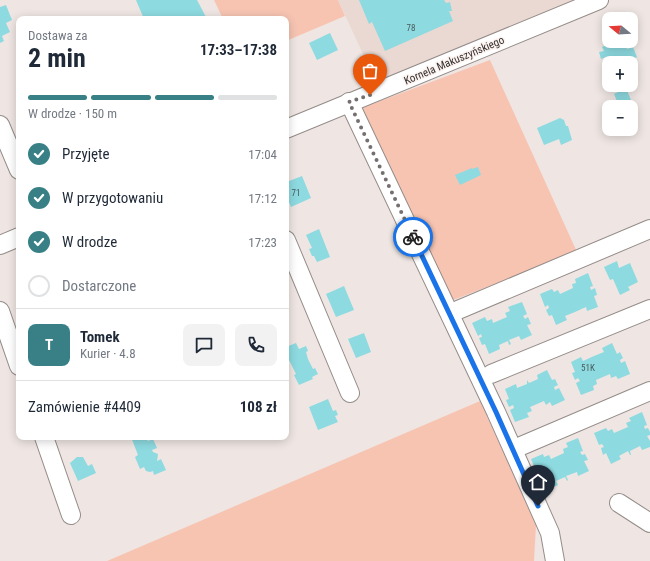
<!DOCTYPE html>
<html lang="pl">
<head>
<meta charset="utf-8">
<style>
	body { margin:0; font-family:"Roboto Condensed",sans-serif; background:#f2f2f3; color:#1f2937; height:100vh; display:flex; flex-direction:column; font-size:15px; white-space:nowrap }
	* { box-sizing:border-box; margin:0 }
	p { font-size:13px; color:#747a83 }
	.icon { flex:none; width:22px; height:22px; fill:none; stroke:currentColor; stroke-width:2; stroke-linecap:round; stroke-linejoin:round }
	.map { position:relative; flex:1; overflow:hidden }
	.details { position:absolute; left:16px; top:16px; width:273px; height:424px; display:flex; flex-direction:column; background:#fff; border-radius:8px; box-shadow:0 2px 10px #0003 }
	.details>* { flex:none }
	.needle { width:26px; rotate:288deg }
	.controls { position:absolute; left:602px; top:12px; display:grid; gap:8px }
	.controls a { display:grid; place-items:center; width:36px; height:36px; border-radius:8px; background:#fff; box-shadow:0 2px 10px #0003; font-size:20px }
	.pin { position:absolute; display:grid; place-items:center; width:34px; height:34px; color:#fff; margin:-41px -17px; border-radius:50% 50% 50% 0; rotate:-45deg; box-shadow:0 0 4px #0007 }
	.pin .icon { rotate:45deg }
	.courier { position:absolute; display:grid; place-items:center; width:40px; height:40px; margin:-20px; border:3px solid #1a73e8; border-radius:50%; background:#fff; color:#222; box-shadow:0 1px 5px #0007 }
	.overview em { font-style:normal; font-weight:700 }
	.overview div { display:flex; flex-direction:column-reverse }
	.overview { display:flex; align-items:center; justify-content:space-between; height:68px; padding:0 12px }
	h1 { font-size:26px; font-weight:700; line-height:30px }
	.bar { display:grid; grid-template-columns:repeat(4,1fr); gap:6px 4px; align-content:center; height:48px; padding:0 12px }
	.bar i { height:5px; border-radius:3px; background:#e0e1e3 }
	.bar .active { background:#388086 }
	.bar p { grid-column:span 4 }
	.line { display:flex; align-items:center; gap:10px; padding:0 12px; border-top:1px solid #e0e1e3 }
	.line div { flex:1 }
	.round { display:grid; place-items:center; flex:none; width:42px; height:42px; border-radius:8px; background:#f2f2f3 }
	ol { padding:0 12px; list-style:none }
	li { display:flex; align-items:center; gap:12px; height:44px }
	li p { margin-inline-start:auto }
	li .icon { padding:4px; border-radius:50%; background:#388086; color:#fff; stroke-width:4 }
	li:last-child { color:#747a83 }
	li i { width:22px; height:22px; border:2px solid #e0e1e3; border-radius:50% }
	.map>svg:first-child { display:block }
	.built { fill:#ead9d3 }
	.green { fill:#f7c4b2 }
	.building { fill:#8ddae0 }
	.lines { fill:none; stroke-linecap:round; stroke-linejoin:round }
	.minor-casing { stroke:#948c89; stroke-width:20 }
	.minor { stroke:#fff; stroke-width:18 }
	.done { stroke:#75706f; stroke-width:4; stroke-dasharray:0 7.2 }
	.route { stroke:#1a73e8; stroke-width:5 }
	.labels { text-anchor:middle; stroke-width:3; stroke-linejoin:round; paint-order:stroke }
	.number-label { font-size:9px; fill:#4a5b5c }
	.street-label { font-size:11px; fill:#343130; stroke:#fcf3f0 }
</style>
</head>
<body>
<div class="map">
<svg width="650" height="561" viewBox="0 0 650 561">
	<rect width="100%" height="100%" fill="#efe6e3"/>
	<polygon class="built" points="338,0 599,0 380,91"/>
	<g class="green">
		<polygon points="214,0 338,0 345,16 286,41 286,19 223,19"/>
		<polygon points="490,60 577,252 448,302 356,110"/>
		<polygon points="480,401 536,525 534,561 107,561"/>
	</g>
	<g class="building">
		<polygon points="136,0 197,0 207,19 144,19"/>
		<polygon points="359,0 444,0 446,3 450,2 452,11 449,11 453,21 385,51 372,22 369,24"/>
		<polygon points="6,5 12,20 6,23 10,32 2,36 4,41 0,43 0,7"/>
		<polygon points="330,33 338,50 317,60 309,43"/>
		<polygon points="617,41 624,41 627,49 633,47 637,57 622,63 608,63 606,57 601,59 599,52 604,51 602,47"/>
		<polygon points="626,88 631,100 619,106 614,94"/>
		<polygon points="560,118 564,120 566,126 568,126 572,140 561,145 559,139 544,145 537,128"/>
		<polygon points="478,167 481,175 460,185 455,175 472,168 472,169"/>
		<polygon points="302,176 311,198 291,207 286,195 286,180 288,180 289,181"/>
		<polygon points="319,229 330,257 317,262 314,256 312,256 309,249 312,248 306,235"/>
		<polygon points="617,261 619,268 630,263 638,282 628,287 630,290 620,295 613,279 610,280 604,267"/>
		<polygon points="588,273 593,286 590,287 591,290 595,288 597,295 594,296 598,307 587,311 586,307 575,312 565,316 567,320 556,325 552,315 549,316 546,310 549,308 548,305 545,307 540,294 552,289 554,292 558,290 560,294 573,288 572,284 576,283 575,279"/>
		<polygon points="344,286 354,310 336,317 326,294"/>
		<polygon points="522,302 527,314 523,316 525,319 528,317 531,324 527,325 532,335 521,340 519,336 509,340 511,344 509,345 508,341 499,345 500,349 489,354 485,344 482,345 479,338 482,337 481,334 478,336 472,323 485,317 487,321 492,319 493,323 507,317 505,313 510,311 508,307"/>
		<polygon points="364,333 371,352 356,358 348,339"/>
		<polygon points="296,343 299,349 306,346 308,351 306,352 308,359 313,369 315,368 318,374 312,377 313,379 299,385 294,375 296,374 286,354 289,353 286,347"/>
		<polygon points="612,343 617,354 620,352 623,358 620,360 621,363 625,361 630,374 618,379 616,376 611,378 610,374 596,380 597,384 593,386 594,390 581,395 576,383 580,381 578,378 575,380 572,373 575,372 571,362 581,357 583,361 594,356 604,352 602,348"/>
		<polygon points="547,370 552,380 555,379 558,385 554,387 555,390 559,388 565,400 552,406 550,402 546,405 544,401 530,407 532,411 527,413 529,417 515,422 510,410 514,408 513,405 509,407 506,400 509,399 505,389 516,384 517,388 527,384 527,380 529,383 538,379 537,375"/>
		<polygon points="328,399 333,411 336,410 338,415 335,416 338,422 318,430 309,407"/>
		<polygon points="642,412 647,425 644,426 645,429 648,428 650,432 650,435 647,436 650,441 650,447 642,450 640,446 630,451 631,455 630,455 628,451 619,456 621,459 611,464 606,453 603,455 601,448 604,447 602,444 599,445 594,433 606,428 608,431 612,429 614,433 628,427 626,423 631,421 629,418"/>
		<polygon points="131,437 146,437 148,441 153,439 157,448 152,450 153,452 158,454 157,461 161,459 166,470 154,475 153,471 150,472 146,471 144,467 140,469 135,457 138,455"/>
		<polygon points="578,438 583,451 580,452 582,455 585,454 588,460 584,461 589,471 578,476 577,472 566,476 568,480 567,481 565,477 556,481 558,485 547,490 543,479 540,481 537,474 540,473 539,470 536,471 531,459 543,454 544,457 549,455 551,459 564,453 563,449 568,447 566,443"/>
		<polygon points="77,457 83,457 88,466 92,464 96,473 78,481 70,463"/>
	</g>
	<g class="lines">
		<g class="minor-casing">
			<g id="minor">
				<polyline points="349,102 496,412 550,533 555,561"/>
				<polyline points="0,125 19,170"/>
				<polyline points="286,129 599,0"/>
				<polyline points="286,240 350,393"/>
				<polyline points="0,245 19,237"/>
				<polyline points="458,310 650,229"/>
				<polyline points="0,311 19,366"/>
				<polyline points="491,374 650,309"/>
				<polyline points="44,437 71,515"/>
				<polyline points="521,446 650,391"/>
				<polyline points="619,503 650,523"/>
			</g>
		</g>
		<use href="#minor" class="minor"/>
	</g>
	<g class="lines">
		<polyline class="done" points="370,95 349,102 413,237"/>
		<polyline class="route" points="413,237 496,412 538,506"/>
	</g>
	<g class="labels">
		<g class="number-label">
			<text x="411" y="31">78</text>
			<text x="296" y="196">71</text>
			<text x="588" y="371">51K</text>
		</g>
		<g class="street-label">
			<text transform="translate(454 60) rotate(-23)" y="4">Kornela Makuszyńskiego</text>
		</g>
	</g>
</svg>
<div class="controls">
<a><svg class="needle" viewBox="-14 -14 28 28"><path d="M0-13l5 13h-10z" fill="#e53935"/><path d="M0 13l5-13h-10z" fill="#747a83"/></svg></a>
<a>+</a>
<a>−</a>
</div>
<div class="pin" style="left:370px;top:95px;background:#ea580c"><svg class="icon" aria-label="bag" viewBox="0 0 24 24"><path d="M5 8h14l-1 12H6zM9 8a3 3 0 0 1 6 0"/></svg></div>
<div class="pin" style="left:538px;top:506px;background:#1f2937"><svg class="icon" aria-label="home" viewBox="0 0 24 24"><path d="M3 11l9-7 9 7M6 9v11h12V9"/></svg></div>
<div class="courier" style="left:413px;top:237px"><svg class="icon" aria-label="bike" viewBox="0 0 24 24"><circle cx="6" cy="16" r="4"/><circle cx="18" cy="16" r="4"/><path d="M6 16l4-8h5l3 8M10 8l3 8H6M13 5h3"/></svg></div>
<section class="details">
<div class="overview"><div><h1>2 min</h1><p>Dostawa za</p></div><em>17:33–17:38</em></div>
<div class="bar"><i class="active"></i><i class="active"></i><i class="active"></i><i></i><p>W drodze · 150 m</p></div>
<ol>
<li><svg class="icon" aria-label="check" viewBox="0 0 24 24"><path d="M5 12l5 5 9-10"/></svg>Przyjęte<p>17:04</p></li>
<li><svg class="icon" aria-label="check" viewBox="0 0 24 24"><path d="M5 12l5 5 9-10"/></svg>W przygotowaniu<p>17:12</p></li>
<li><svg class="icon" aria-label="check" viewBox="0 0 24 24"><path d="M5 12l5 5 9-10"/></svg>W drodze<p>17:23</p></li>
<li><i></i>Dostarczone</li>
</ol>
<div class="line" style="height:72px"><b class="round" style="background:#388086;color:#fff">T</b><div><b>Tomek</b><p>Kurier · 4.8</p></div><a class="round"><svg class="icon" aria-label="chat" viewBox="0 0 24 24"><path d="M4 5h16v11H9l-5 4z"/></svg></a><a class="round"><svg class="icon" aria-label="phone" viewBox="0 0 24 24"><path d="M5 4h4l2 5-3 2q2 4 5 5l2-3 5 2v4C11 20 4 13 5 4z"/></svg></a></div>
<div class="line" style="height:52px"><div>Zamówienie #4409</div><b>108 zł</b></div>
</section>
</div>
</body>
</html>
